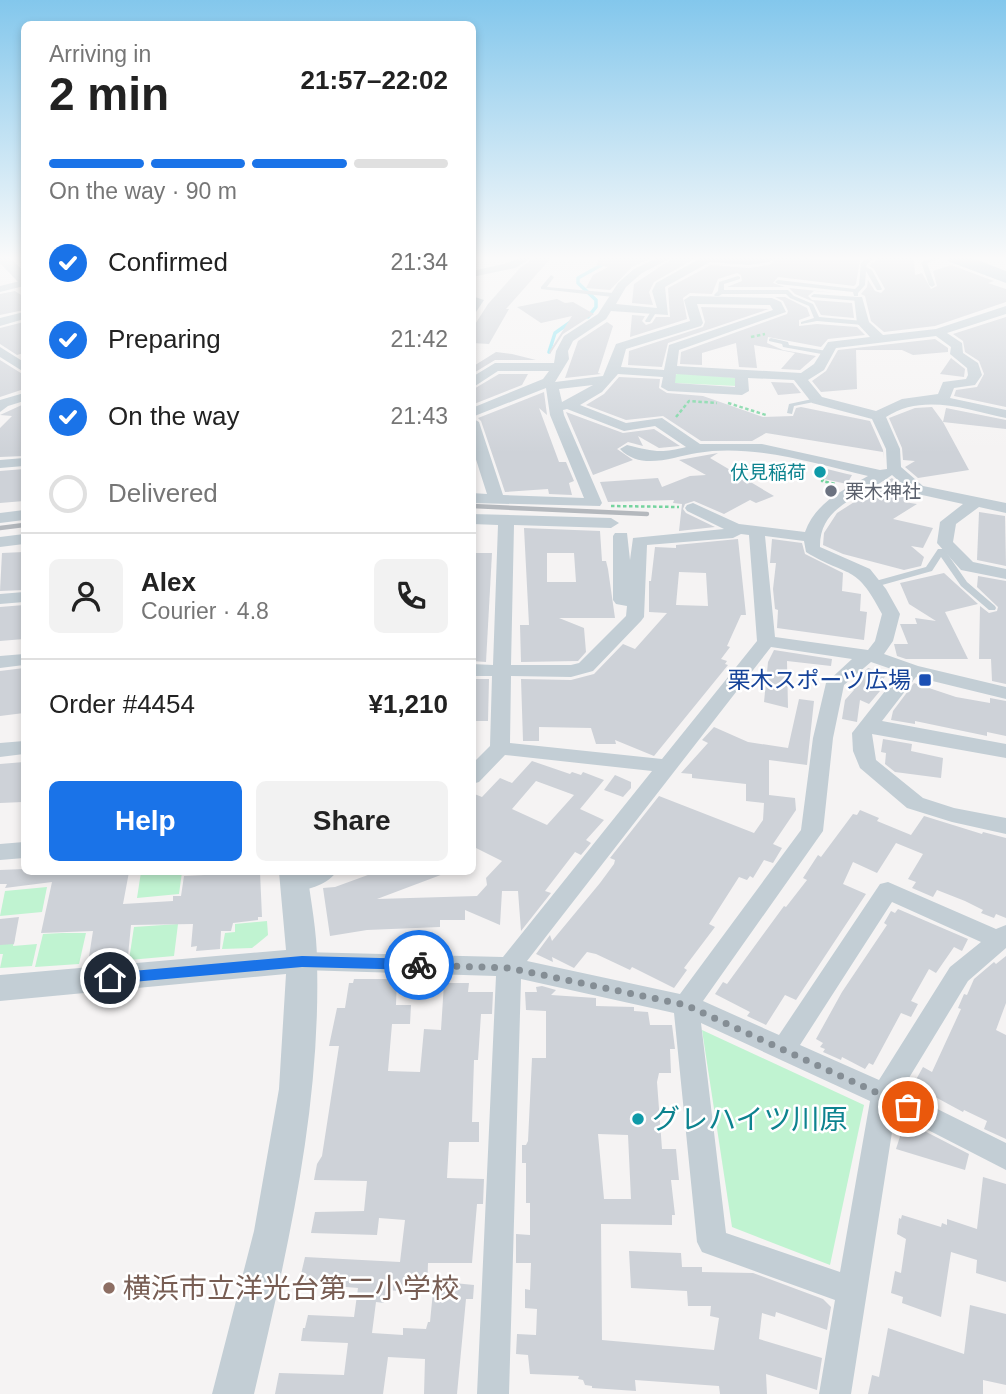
<!DOCTYPE html>
<html lang="en">
<head>
<meta charset="utf-8">
<style>
	body { margin:0; font-family:Helvetica,"Noto Sans JP",sans-serif; background:#f2f2f2; color:#222; height:100vh; display:flex; flex-direction:column; font-size:26px; white-space:nowrap }
	* { box-sizing:border-box; margin:0 }
	p { font-size:23px; color:#767676 }
	.icon { flex:none; width:38px; height:38px; fill:none; stroke:currentColor; stroke-width:2; stroke-linecap:round; stroke-linejoin:round }
	.map { position:relative; flex:1; overflow:hidden }
	.details { position:absolute; left:21px; top:21px; width:455px; height:854px; display:flex; flex-direction:column; background:#fff; border-radius:10px; box-shadow:0 4px 10px #0003 }
	.details>* { flex:none }
	.pin { position:absolute; display:grid; place-items:center; width:60px; height:60px; color:#fff; margin:-30px; border:4px solid #fff; border-radius:50%; box-shadow:0 2px 7px #0007 }
	.courier { position:absolute; display:grid; place-items:center; width:70px; height:70px; margin:-35px; border:5px solid #1a73e8; border-radius:50%; background:#fff; color:#222; box-shadow:0 2px 9px #0007 }
	.summary em { font-style:normal; font-weight:800 }
	.summary div { display:flex; flex-direction:column-reverse }
	.summary { display:flex; align-items:center; justify-content:space-between; height:119px; padding:0 28px }
	h1 { font-size:46px; font-weight:800; line-height:52px }
	.bar { display:grid; grid-template-columns:repeat(4,1fr); gap:10px 7px; align-content:center; height:84px; padding:0 28px }
	.bar i { height:9px; border-radius:5px; background:#e0e0e0 }
	.bar .selected { background:#1a73e8 }
	.bar p { grid-column:span 4 }
	.line { display:flex; align-items:center; gap:18px; padding:0 28px; border-top:2px solid #e0e0e0 }
	.line div { flex:1 }
	.round { display:grid; place-items:center; flex:none; width:74px; height:74px; border-radius:10px; background:#f2f2f2 }
	ol { padding:0 28px; list-style:none }
	li { display:flex; align-items:center; gap:21px; height:77px }
	li p { margin-inline-start:auto }
	li .icon { padding:7px; border-radius:50%; background:#1a73e8; color:#fff; stroke-width:4 }
	li:last-child { color:#767676 }
	li i { width:38px; height:38px; border:4px solid #e0e0e0; border-radius:50% }
	.cta { display:flex; gap:14px; margin-top:auto; padding:14px 28px }
	.cta a { flex:1; height:80px; border-radius:10px; background:#1a73e8; color:#fff; font-size:28px; font-weight:800; line-height:80px; text-align:center }
	.cta a+a { background:#f2f2f2; color:#222 }
	.map>svg:first-child { display:block }
	.green { fill:#c0f3d1 }
	.lines { fill:none; stroke-linecap:round; stroke-linejoin:round }
	.stream { stroke:#8be4f2; stroke-width:3.5 }
	.building { fill:#ced2d8; fill-rule:evenodd }
	.path { stroke:#75d49f; stroke-width:2.5; stroke-dasharray:3.5 2.5; stroke-linecap:butt }
	.service { fill:#c3ced5; fill-rule:evenodd }
	.minor { fill:#c3ced5; fill-rule:evenodd }
	.tertiary { fill:#c3ced5; fill-rule:evenodd }
	.primary { fill:#b1c4d2; fill-rule:evenodd }
	.rail { stroke:#b4b8bd; stroke-width:4.5 }
	.route { fill:#1a73e8 }
	.done { stroke:#858e95; stroke-width:7; stroke-dasharray:0 12.6 }
	.culture-dot { fill:#0f9aa8; stroke:#fff; stroke-width:2.5 }
	.worship-dot { fill:#6b7280; stroke:#fff; stroke-width:2.5 }
	.transit-dot { fill:#1a4fb4; stroke:#fff; stroke-width:2.5 }
	.education-dot { fill:#8d6e63; stroke:#fff; stroke-width:2.5 }
	.labels { text-anchor:middle; stroke-width:5; stroke-linejoin:round; paint-order:stroke }
	.far-culture-label { font-size:19px; fill:#0d838f; stroke:#fff; text-anchor:end }
	.far-worship-label { font-size:19px; fill:#5b616d; stroke:#fff; text-anchor:start }
	.transit-label { font-size:23px; fill:#164399; stroke:#fff; text-anchor:end }
	.near-culture-label { font-size:28px; fill:#0d838f; stroke:#fff; text-anchor:start }
	.near-education-label { font-size:28px; fill:#785e54; stroke:#fff; text-anchor:start }
</style>
</head>
<body>
<div class="map">
<svg width="1006" height="1394" viewBox="0 0 1006 1394">
	<rect width="100%" height="100%" fill="#f5f3f3"/>
	<g class="green">
		<polygon points="679,373 737,378 737,386 674,383 675,375"/>
		<polygon points="141,872 182,872 179,894 137,898"/>
		<polygon points="47,887 42,912 0,916 5,891"/>
		<polygon points="267,921 268,935 252,948 222,949 225,933 235,932 235,924"/>
		<polygon points="178,924 174,956 129,960 134,927"/>
		<polygon points="62,933 86,933 79,964 35,967 43,934"/>
		<polygon points="0,939 15,939 13,946 37,944 32,966 0,968 3,954 0,954"/>
		<polygon points="702,1030 864,1105 830,1265 732,1227"/>
	</g>
	<g class="lines">
		<g class="stream">
			<polyline points="588,317 596,307 596,300 578,283 578,278 614,258"/>
			<polyline points="549,352 555,333 572,321"/>
		</g>
	</g>
	<g class="building">
		<polygon points="534,258 551,258 506,309 509,309 489,344 472,343 472,329 488,304 520,268"/>
		<polygon points="598,258 651,258 632,267 610,290 586,288 593,275 608,267 597,265"/>
		<polygon points="673,258 696,258 654,282 649,292 653,305 632,303 634,284"/>
		<polygon points="778,258 860,260 856,284 854,286 778,277 773,283 785,287 727,287 742,281 741,275 737,273 718,279 712,294 690,293 683,298 687,319 630,337 632,315 645,316 642,321 646,325 652,323 656,317 670,317 668,288 711,265 749,268 769,265"/>
		<polygon points="878,258 914,258 915,275 922,273 931,289 937,286 933,271 951,265 994,281 988,283 1006,289 1006,302 935,326 884,332 871,321 865,296 861,294 867,287 868,280 875,291 881,293 885,289 874,269 869,266"/>
		<polygon points="789,288 837,293 814,291 808,296 812,300 852,303 854,318 821,315 814,302 795,294"/>
		<polygon points="15,291 24,297 24,310 0,315 0,294"/>
		<polygon points="775,297 785,297 807,308 810,316 799,320 799,326 817,324 857,327 865,335 828,339 821,347 768,337 767,343 783,350 816,356 800,370 781,369 795,353 754,345 757,368 739,367 736,343 702,353 702,365 680,364 681,352 787,314 788,311 783,301"/>
		<polygon points="557,299 565,303 573,302 594,314 563,334 550,354 549,352 572,316 541,323 517,307"/>
		<polygon points="701,307 769,309 668,343 662,367 628,365 629,351 703,327 705,322"/>
		<polygon points="1006,317 1006,407 954,396 956,390 977,387 984,374 979,361 965,352 963,341 953,334"/>
		<polygon points="24,322 24,353 17,355 0,344 0,328"/>
		<polygon points="607,322 613,326 598,373 601,374 565,378 578,341"/>
		<polygon points="935,339 948,348 948,352 913,355 902,350 856,350 857,389 821,392 812,381 826,371 838,350"/>
		<polygon points="496,352 512,354 536,360 495,360 472,374 472,367"/>
		<polygon points="951,358 965,369 964,377 940,374"/>
		<polygon points="0,360 24,375 24,389 0,397"/>
		<polygon points="499,374 528,374 522,385 474,404 472,390"/>
		<polygon points="619,377 660,379 659,388 667,393 703,396 763,417 793,416 796,408 801,407 870,421 883,450 884,459 883,452 766,433 752,441 701,441 663,416 626,420 586,405 604,394"/>
		<polygon points="771,382 793,383 801,393 778,395"/>
		<polygon points="544,392 547,415 539,408 559,462 566,462 574,481 569,483 572,495 549,494 548,489 505,492 481,421 478,418"/>
		<polygon points="24,404 24,456 0,457 0,428 12,416 0,415"/>
		<polygon points="932,407 943,422 969,470 918,478 905,467 915,461 903,460 902,448 889,418 915,408"/>
		<polygon points="946,408 1006,420 1006,429 943,422"/>
		<polygon points="566,412 623,433 654,429 680,446 659,448 638,436 643,446 628,442 617,449 633,460 593,475"/>
		<polygon points="718,453 710,458 774,496 756,503 750,500 724,514 694,501 685,504 683,509 686,513 715,527 679,531 682,504 673,503 674,500 608,502 600,482 658,478 662,487 690,476 706,475 679,460"/>
		<polygon points="823,468 847,474 852,475 847,484 824,479"/>
		<polygon points="24,469 24,501 0,503 0,471"/>
		<polygon points="892,478 895,481 891,482 905,490 904,502 917,504 893,519 933,528 923,548 911,546 924,557 921,566 904,570 843,554 823,545 824,533 837,513"/>
		<polygon points="979,512 1005,516 1006,566 977,560"/>
		<path d="M524,528L600,531L602,561H606L608,569L615,618H559L584,628L586,652L578,661L521,662L520,625H529ZM547,553H574L576,582H547Z"/>
		<path d="M738,539L746,615H741L727,646L730,647L721,659L727,661L725,664L728,665L654,756L615,740L616,744H596L591,728L539,727V741H523L521,679L571,680L594,674L623,644L635,649L667,613L649,612V581H651L655,547L676,548V545ZM679,572L706,573L708,606L676,605Z"/>
		<polygon points="772,539 802,543 805,554 843,573 842,591 861,594 860,611 867,612 864,640 777,628 778,610 775,609 773,589 776,563 770,563"/>
		<polygon points="24,552 24,590 0,591 2,553"/>
		<polygon points="472,553 492,553 486,662 472,661"/>
		<polygon points="944,573 978,604 945,612 968,659 906,659 897,656 894,644 908,644 900,624 917,624 915,618 936,621 909,604 900,583"/>
		<polygon points="978,576 1006,581 1006,684 992,681 991,659 979,659 980,606 989,613 997,611 998,607 977,587"/>
		<polygon points="24,605 24,639 0,641 0,607"/>
		<polygon points="774,650 832,659 831,666 787,661 788,708 764,702 768,662"/>
		<polygon points="24,668 24,713 0,716 0,671"/>
		<polygon points="868,668 887,674 876,689 880,691 869,704 860,700 857,722 842,719 845,700 854,690 849,688"/>
		<polygon points="472,679 489,679 488,721 472,721"/>
		<polygon points="914,683 956,697 990,703 990,698 1006,701 1006,736 987,732 987,736 915,721 915,724 891,720 893,711"/>
		<polygon points="799,699 814,701 807,765 769,760 769,795 795,798 796,810 773,844 782,848 773,863 764,860 753,878 750,876 747,880 739,877 709,924 715,927 684,968 687,970 674,988 632,967 630,970 596,954 587,952 574,968 552,957 553,962 536,954 550,935 552,941 600,883 614,864 615,860 610,858 659,796 754,833 763,820 764,803 746,801 746,784 692,778 692,774 681,773 708,743 702,740 714,727 748,742 788,748"/>
		<polygon points="883,739 912,744 911,751 943,758 941,778 895,772 885,764 886,753 881,752"/>
		<path d="M532,761L570,774L572,772L581,775L583,772L604,780L580,809L604,820L586,840L591,843L581,855L575,852L545,891L551,893L521,931L518,891H502L500,925L465,910V920H440V927L367,930L330,936L323,888L335,887L376,872L446,873L377,899L477,896L487,885L486,878L502,861L472,846V793L482,797L500,778L512,783ZM536,781L574,795L547,825L512,809Z"/>
		<polygon points="24,762 23,802 0,803 0,764"/>
		<polygon points="615,775 631,782 631,788 623,797 604,790"/>
		<polygon points="860,810 879,818 877,821 911,835 924,816 982,834 983,832 1006,838 1006,918 996,914 994,918 981,913 983,910 965,901 937,890 933,897 912,888 916,882 908,879 923,854 896,843 877,873 853,862 843,884 866,894 796,1000 785,995 766,1025 747,1016 750,1012 715,994 723,982 727,984 784,906 786,907 807,880 803,878 818,855 821,857 853,814 857,815"/>
		<polygon points="24,869 24,872 129,872 123,904 173,901 173,896 181,896 184,876 225,874 225,872 260,872 262,917 258,917 258,920 233,923 231,931 221,931 220,949 196,951 197,946 191,947 193,924 131,925 128,956 125,960 88,963 93,931 41,933 52,882 5,888 7,884 0,884 0,870"/>
		<polygon points="898,909 968,939 962,951 954,947 936,973 929,969 911,1001 918,1004 911,1017 901,1013 873,1065 869,1063 865,1069 842,1057 841,1060 823,1052 825,1049 820,1047 823,1043 816,1039 842,992 887,925 884,923 891,911 895,913"/>
		<polygon points="19,917 14,944 0,945 0,919"/>
		<polygon points="1006,956 1006,1003 996,1030 1006,1035 1006,1139 984,1129 987,1121 964,1110 963,1112 913,1085 923,1067 932,1072 961,1009 958,1008 964,994 967,995 974,979 994,962 996,964"/>
		<polygon points="354,979 397,979 396,1005 411,1005 410,1024 392,1024 388,1071 420,1072 424,1029 441,1030 444,983 469,983 468,992 493,992 492,1014 481,1014 478,1060 474,1060 472,1122 479,1122 479,1142 449,1142 447,1178 484,1179 483,1204 477,1204 472,1263 428,1263 427,1293 386,1290 384,1303 376,1302 372,1333 403,1335 403,1328 426,1329 428,1322 430,1322 434,1281 474,1285 473,1299 466,1299 457,1394 424,1394 425,1359 388,1357 383,1394 275,1394 279,1373 344,1375 348,1343 301,1341 303,1328 305,1328 308,1315 354,1317 358,1288 299,1283 305,1257 400,1262 405,1220 379,1218 377,1235 311,1233 315,1212 364,1211 367,1181 314,1180 317,1164 322,1156 339,1046 329,1046 337,1008 345,1008 349,983 353,983"/>
		<path d="M542,986L556,990L551,995L596,998V1006L634,1007V1011L648,1012L650,1025H672L675,1049H670L671,1073H659L657,1082L662,1149H676L679,1180H671L675,1215H672V1225L601,1224L602,1340L714,1350L719,1318L710,1316L711,1306H688L687,1291L631,1288L629,1251L681,1253L682,1267H702V1272L753,1273L823,1299L831,1307L827,1330L776,1312L775,1317L762,1313L759,1339L822,1358L817,1390L766,1374L767,1394H720L719,1386L635,1380L636,1391L592,1388V1386L585,1385L583,1380L578,1379L579,1376L530,1374L528,1355L516,1354L517,1334L536,1335L537,1309L525,1308V1289L530,1290L531,1263H516V1234L530,1235V1203H526V1163H522V1145H526L528,1141L532,1058H546V1011L526,1010L525,992H537L536,987ZM598,1134L628,1135L631,1199H604Z"/>
		<polygon points="905,1121 969,1154 965,1170 896,1149"/>
		<polygon points="983,1177 1006,1184 1006,1282 976,1273 977,1260 951,1252 941,1317 902,1303 903,1297 891,1293 895,1271 901,1273 906,1239 897,1234 899,1218 901,1219 902,1215 941,1227 942,1223 947,1225 947,1219 977,1229"/>
		<polygon points="970,1305 1006,1314 1006,1385 983,1380 983,1394 868,1394 872,1375 879,1377 888,1328 964,1354"/>
	</g>
	<g class="lines">
		<g class="path">
			<polyline points="751,337 765,334"/>
			<polyline points="728,403 766,415"/>
			<polyline points="676,417 689,401 717,403"/>
			<polyline points="827,474 822,481 836,484"/>
			<polyline points="611,506 679,507"/>
		</g>
		<g class="service">
			<polygon points="868,258 875,258 867,264 866,267 872,270 882,289 881,290 877,290 866,271 865,285 858,293 858,296 854,296 853,292 778,284 775,282 778,280 855,289 859,285 861,263"/>
			<polygon points="932,258 941,258 927,263 935,285 932,287 929,285 921,262"/>
			<polygon points="551,275 554,277 547,287 613,293 616,295 613,297 541,289 541,287"/>
			<polygon points="738,276 740,277 740,279 724,284 724,290 788,290 794,296 813,304 819,317 863,321 866,323 863,325 817,321 801,324 801,322 814,318 809,306 790,298 786,294 722,294 719,296 715,296 714,295 718,291 719,282"/>
			<polygon points="814,294 858,297 861,299 858,301 812,297 811,296"/>
			<polygon points="652,310 657,311 650,322 646,322 645,321"/>
			<polygon points="771,338 788,342 789,345 827,351 830,353 827,355 783,347 782,344 769,341 769,339"/>
			<polygon points="817,398 819,399 819,401 794,406 792,414 787,413 789,404"/>
			<polygon points="938,549 944,549 967,582 995,606 996,608 995,610 989,610 961,586 941,557 932,571 875,587 871,584 872,582 926,567"/>
		</g>
		<g class="minor">
			<polygon points="519,258 532,258 515,268 472,277 472,271 508,263"/>
			<path d="M657,258H671L642,273L626,287L616,304L657,308L652,291L656,283L701,258H776L769,262L749,265L710,262L665,287L668,315L611,311L606,319L573,341L568,351L569,359L555,382L603,376L616,344L690,321L684,300L690,296L772,298L781,302L786,312L679,350L677,366L801,373L814,364L828,342L870,337L857,323L854,297H862L869,322L883,335L936,329L1006,306V314L947,333L962,343L963,353L978,363L982,375L975,385L954,388L950,398L1006,410V418C966,409 922,393 886,417L900,449L901,467L923,486L1006,503V513L979,507L956,524L953,542L973,562L1006,569V579L961,570L937,543L940,522L963,504L913,493L892,475C865,496 819,504 820,547L870,569L886,589L900,614L893,641L884,654L918,666L1006,687V699L916,677L882,721L1006,744V758L872,734L876,760L923,798L954,808L1006,818V834L952,822L907,808L860,768L853,751L852,733L900,672L871,662L844,685L833,738L823,831L703,1001L779,1035L880,884L888,882L996,929L1006,925V948L968,981L901,1091L1006,1143V1170L895,1113L851,1394H819L835,1300L702,1252L697,1242L674,1013L521,979L509,1394H477L496,976L302,970L293,968L290,961L293,954L302,952L503,957L652,771L505,755L479,782L472,784V764L490,746L492,676H472V664L493,665L498,525L472,524V514L611,518L619,523L611,528L514,525L511,665H571L579,663L626,616L627,606L616,604L613,600V536L615,533H627L630,560L633,538L724,529L687,511L685,508L687,505L693,503L739,524L805,532C815,503 843,490 868,476C815,464 752,443 697,453C672,457 641,471 620,449L627,445C652,451 660,454 686,447L655,426L624,431L567,409L563,410L564,415L602,503L600,506L472,503V493L487,494L472,447V418L479,422L503,495L584,498L550,415L546,388L472,417V408L543,379L549,371H498L472,388V377L495,363H554L556,351L564,336L598,314L618,283L634,269ZM697,304L770,305L773,310L669,345L664,370L621,367L626,349L701,326L703,323ZM936,336L951,347L950,354L967,368L968,375L966,379L943,382L938,394L902,399L876,411L822,397L808,380L824,370L836,348ZM618,374L663,377L661,387L668,391L742,395L749,391L748,378L794,380L812,403L872,419L886,449L887,469L880,470L762,444H700L662,418L626,423L580,405L602,392ZM676,374L735,378V387L675,383ZM593,385L562,402L559,389ZM741,534L749,535L757,641L662,759L510,743L511,676L571,677L593,671L641,621L644,617L647,545L733,538ZM765,536L804,541L806,552C850,579 855,562 882,614L875,641L868,650L775,637ZM771,647L852,659L826,683L813,738L801,830L680,994L527,961ZM892,902L981,942L950,967L879,1080L800,1045ZM701,1023L870,1101L840,1272L726,1233Z"/>
			<polygon points="24,280 24,286 0,292 0,286"/>
			<polygon points="472,296 484,300 476,312 472,312"/>
			<polygon points="24,312 24,319 0,326 0,318"/>
			<polygon points="0,347 24,362 24,372 0,357"/>
			<polygon points="24,393 24,401 8,406 0,412 0,400"/>
			<polygon points="24,458 24,466 0,468 0,460"/>
			<polygon points="24,510 24,520 0,523 0,513"/>
			<polygon points="24,534 24,544 0,547 0,537"/>
			<polygon points="24,592 24,602 0,604 0,594"/>
			<polygon points="24,654 24,665 0,668 0,656"/>
			<polygon points="24,741 24,754 0,757 0,743"/>
			<polygon points="24,842 24,858 0,860 0,844"/>
			<path d="M304,872H336C329,884 301,894 288,890L285,884L288,878Z"/>
		</g>
		<g class="tertiary">
			<polygon points="0,258 11,258 24,272 24,284 19,283 0,263"/>
			<path d="M279,872H307C311,902 317,932 317,962C321,1109 287,1252 254,1394H212L254,1231L279,1089L286,974L0,1001V975L286,950Z"/>
		</g>
		<polygon class="primary" points="947,258 972,258 1006,271 1006,283 950,262"/>
		<g class="rail">
			<polyline points="472,506 647,514"/>
			<polyline points="0,528 24,525"/>
		</g>
	</g>
	<linearGradient id="sky" x2="0" y2="1"><stop stop-color="#83c7ec"/><stop offset="0.57" stop-color="#fafafa"/><stop offset="1" stop-color="#fafafa" stop-opacity="0"/></linearGradient>
	<rect width="1006" height="453" fill="url(#sky)"/>
	<polygon class="route" points="302,956 419,959 426,965 419,970 302,967 110,984 102,978 110,973"/>
	<g class="lines">
		<polyline class="done" points="419,965 509,968 686,1005 908,1107"/>
	</g>
	<g class="culture-dot">
		<circle cx="820" cy="472" r="7"/>
		<circle cx="638" cy="1119" r="7"/>
	</g>
	<circle class="worship-dot" cx="831" cy="491" r="7"/>
	<rect class="transit-dot" x="918" y="673" width="14" height="14" rx="3.5"/>
	<circle class="education-dot" cx="109" cy="1288" r="7"/>
	<g class="labels">
		<g class="far-culture-label">
			<text x="806" y="479">伏見稲荷</text>
		</g>
		<g class="far-worship-label">
			<text x="845" y="498">栗木神社</text>
		</g>
		<g class="transit-label">
			<text x="911" y="688">栗木スポーツ広場</text>
		</g>
		<g class="near-culture-label">
			<text x="652" y="1129">グレハイツ川原</text>
		</g>
		<g class="near-education-label">
			<text x="123" y="1298">横浜市立洋光台第二小学校</text>
		</g>
	</g>
</svg>
<div class="pin" style="left:908px;top:1107px;background:#ea580c"><svg class="icon" aria-label="bag" viewBox="0 0 24 24"><path d="M5 8h14l-1 12H6zM9 8a3 3 0 0 1 6 0"/></svg></div>
<div class="pin" style="left:110px;top:978px;background:#1f2937"><svg class="icon" aria-label="home" viewBox="0 0 24 24"><path d="M3 11l9-7 9 7M6 9v11h12V9"/></svg></div>
<div class="courier" style="left:419px;top:965px"><svg class="icon" aria-label="bike" viewBox="0 0 24 24"><circle cx="6" cy="16" r="4"/><circle cx="18" cy="16" r="4"/><path d="M6 16l4-8h5l3 8M10 8l3 8H6M13 5h3"/></svg></div>
<section class="details">
<div class="summary"><div><h1>2 min</h1><p>Arriving in</p></div><em>21:57–22:02</em></div>
<div class="bar"><i class="selected"></i><i class="selected"></i><i class="selected"></i><i></i><p>On the way · 90 m</p></div>
<ol>
<li><svg class="icon" aria-label="check" viewBox="0 0 24 24"><path d="M5 12l5 5 9-10"/></svg>Confirmed<p>21:34</p></li>
<li><svg class="icon" aria-label="check" viewBox="0 0 24 24"><path d="M5 12l5 5 9-10"/></svg>Preparing<p>21:42</p></li>
<li><svg class="icon" aria-label="check" viewBox="0 0 24 24"><path d="M5 12l5 5 9-10"/></svg>On the way<p>21:43</p></li>
<li><i></i>Delivered</li>
</ol>
<div class="line" style="height:126px"><a class="round"><svg class="icon" aria-label="person" viewBox="0 0 24 24"><circle cx="12" cy="8" r="4"/><path d="M4 21q1-7 8-7t8 7"/></svg></a><div><b>Alex</b><p>Courier · 4.8</p></div><a class="round"><svg class="icon" aria-label="phone" viewBox="0 0 24 24"><path d="M5 4h4l2 5-3 2q2 4 5 5l2-3 5 2v4C11 20 4 13 5 4z"/></svg></a></div>
<div class="line" style="height:91px"><div>Order #4454</div><b>¥1,210</b></div>
<div class="cta"><a>Help</a><a>Share</a></div>
</section>
</div>
</body>
</html>
